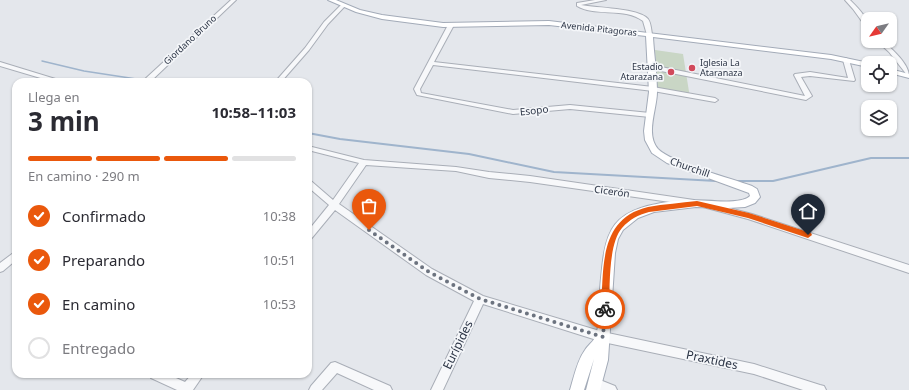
<!DOCTYPE html>
<html lang="es">
<head>
<meta charset="utf-8">
<style>
	body { margin:0; font-family:"Noto Sans",sans-serif; background:#f7f7f7; color:#2b2b33; height:100vh; display:flex; flex-direction:column; font-size:15px; white-space:nowrap }
	* { box-sizing:border-box; margin:0 }
	p { font-size:13px; color:#7c7c81 }
	.icon { flex:none; width:22px; height:22px; fill:none; stroke:currentColor; stroke-width:2; stroke-linecap:round; stroke-linejoin:round }
	.map { position:relative; flex:1; overflow:hidden }
	.side { position:absolute; left:12px; top:78px; width:300px; height:300px; display:flex; flex-direction:column; background:#fff; border-radius:12px; box-shadow:0 1px 3px #0004 }
	.side>* { flex:none }
	.needle { width:26px; rotate:236deg }
	.controls { position:absolute; left:861px; top:12px; display:grid; gap:8px }
	.controls a { display:grid; place-items:center; width:36px; height:36px; border-radius:8px; background:#fff; box-shadow:0 1px 3px #0004; font-size:20px }
	.pin { position:absolute; display:grid; place-items:center; width:34px; height:34px; color:#fff; margin:-41px -17px; border-radius:50% 50% 50% 0; rotate:-45deg; box-shadow:0 0 4px #0007 }
	.pin .icon { rotate:45deg }
	.courier { position:absolute; display:grid; place-items:center; width:40px; height:40px; margin:-20px; border:3px solid #ea580c; border-radius:50%; background:#fff; color:#222; box-shadow:0 1px 5px #0007 }
	.headline em { font-style:normal; font-weight:700 }
	.headline div { display:flex; flex-direction:column-reverse }
	.headline { display:flex; align-items:center; justify-content:space-between; height:68px; padding:0 16px }
	h1 { font-size:26px; font-weight:700; line-height:30px }
	.bar { display:grid; grid-template-columns:repeat(4,1fr); gap:6px 4px; align-content:center; height:48px; padding:0 16px }
	.bar i { height:5px; border-radius:3px; background:#e1e1e2 }
	.bar .active { background:#ea580c }
	.bar p { grid-column:span 4 }
	ol { padding:0 16px; list-style:none }
	li { display:flex; align-items:center; gap:12px; height:44px }
	li p { margin-inline-start:auto }
	li .icon { padding:4px; border-radius:50%; background:#ea580c; color:#fff; stroke-width:4 }
	li:last-child { color:#7c7c81 }
	li i { width:22px; height:22px; border:2px solid #e1e1e2; border-radius:50% }
	.map>svg:first-child { display:block }
	.green { fill:#c9d6c5 }
	.lines { fill:none; stroke-linecap:round; stroke-linejoin:round }
	.stream-far1 { stroke:#9fb4cc; stroke-width:1.5 }
	.stream { stroke:#9fb4cc; stroke-width:2 }
	.minor-casing { stroke:#a9aeb7; stroke-width:2 }
	.major-casing { stroke:#a3abb8; stroke-width:2 }
	.minor { fill:#f7f8fa; fill-rule:evenodd }
	.major { fill:#fff; fill-rule:evenodd }
	.route { fill:#ea580c }
	.done { stroke:#6c737f; stroke-width:4; stroke-dasharray:0 7.2 }
	.poi-dot { fill:#d1495b; stroke:#f4f6f9; stroke-width:1.5 }
	.labels { text-anchor:middle; stroke-width:3.5; stroke-linejoin:round; paint-order:stroke }
	.far-street-label { font-size:9px; fill:#2b3445; stroke:#f4f6f9 }
	.far-poi-label { font-size:9px; fill:#2b3445; stroke:#f4f6f9; text-anchor:start }
	.street-label { font-size:10px; fill:#2b3445; stroke:#f4f6f9 }
	.near-street-label { font-size:12px; fill:#2b3445; stroke:#f4f6f9 }
</style>
</head>
<body>
<div class="map">
<svg width="909" height="390" viewBox="0 0 909 390">
	<rect width="100%" height="100%" fill="#e4e7ec"/>
	<polygon class="green" points="655,50 683,54 690,98 657,92"/>
	<g class="lines">
		<polyline class="stream-far1" points="42,61 84,71 156,82"/>
		<g class="stream">
			<polyline points="308,133 340,139 469,154 554,172 716,181"/>
			<polyline points="735,181 773,181 871,158 909,158"/>
		</g>
		<g class="minor-casing">
			<g id="minor">
				<polygon points="231,0 236,0 150,82 118,82 121,80 144,80"/>
				<path d="M595,0H606L581,5C596,8 639,8 648,19C651,23 651,29 652,34L647,35L643,21C625,7 595,17 577,6V3Z"/>
				<path d="M845,0H850C857,7 868,17 868,28L866,27L853,9Z"/>
				<polygon points="342,4 346,5 328,24 309,50 281,82 275,82 305,48 324,22"/>
				<polygon points="451,23 454,25 434,62 653,87 715,98 718,100 715,102 653,91 433,65 420,89 421,93 513,110 570,105 650,113 653,115 650,117 570,109 513,114 417,95 414,89 448,25"/>
				<path d="M877,41H883C892,49 909,64 909,76L907,75L889,52Z"/>
				<polygon points="846,58 849,60 855,80 854,81 810,76 801,77 812,96 806,100 651,69 648,67 651,65 805,96 794,75 795,74 810,72 848,78 843,60"/>
				<polygon points="0,62 62,81 63,82 54,82 0,66"/>
				<polygon points="308,146 364,160 456,167 489,172 530,176 694,200 695,202 694,204 691,205 530,182 489,178 456,171 366,165 339,204 432,269 483,296 603,332 754,364 820,385 824,386 826,390 803,390 754,374 603,342 483,304 443,390 431,390 474,301 426,275 335,210 311,239 308,240 308,231 329,205 308,187 308,180 311,181 333,200 359,163 308,150"/>
				<polygon points="706,202 752,214 909,265 909,273 748,219 703,207 702,205 703,203"/>
				<polygon points="16,251 16,260 3,271 0,272 0,263"/>
				<polygon points="335,362 390,386 392,390 374,390 337,373 322,390 309,390 311,386 331,363"/>
				<polygon points="150,374 167,374 185,382 192,374 204,374 193,390 177,390 151,378"/>
				<polygon points="595,378 615,386 617,390 598,390 591,387 589,383 591,379"/>
			</g>
		</g>
		<g class="major-casing">
			<g id="major">
				<path d="M328,0H336L360,10L382,15L443,23L549,21L831,55L869,63L868,67L831,59L653,37C654,55 657,74 657,92C657,109 645,134 658,149C670,162 733,179 752,186L757,189L760,197L755,203L745,207L728,208L696,207L654,212L638,218L623,230L618,239L615,253L608,360L600,390H586L594,359L584,390H570C574,377 577,361 585,350C588,345 594,341 596,336C599,329 598,311 599,302C605,228 604,207 687,200C702,199 740,206 750,196L749,193L667,163L652,153L645,140L644,131L649,92L646,36L549,25L443,27L382,19L356,12Z"/>
				<polygon points="890,69 909,74 909,78 890,73"/>
			</g>
		</g>
		<use href="#minor" class="minor"/>
		<use href="#major" class="major"/>
	</g>
	<path class="route" d="M697,201L749,213L811,233L812,235L808,238L748,218L697,206L649,212C638,215 630,219 622,228C608,244 610,288 609,309L608,312H602L601,309C604,269 598,219 648,207C664,204 681,203 697,201Z"/>
	<g class="lines">
		<polyline class="done" points="369,230 429,272 480,299 603,337 605,309"/>
	</g>
	<g class="poi-dot">
		<circle cx="692" cy="68" r="4"/>
		<circle cx="671" cy="72" r="4"/>
	</g>
	<g class="labels">
		<g class="far-street-label">
			<text transform="translate(599 29) rotate(6)" y="3">Avenida Pitagoras</text>
			<text transform="translate(190 40) rotate(-43)" y="3">Giordano Bruno</text>
		</g>
		<g class="far-poi-label">
			<text x="700" y="66">Iglesia La<tspan x="700" dy="10">Ataranaza</tspan></text>
			<text x="663" y="70" text-anchor="end">Estadio<tspan x="663" dy="10">Atarazana</tspan></text>
		</g>
		<g class="street-label">
			<text transform="translate(534 110) rotate(-6)" y="4">Esopo</text>
			<text transform="translate(690 167) rotate(19)" y="4">Churchill</text>
			<text transform="translate(612 191) rotate(8)" y="4">Cicerón</text>
		</g>
		<g class="near-street-label">
			<text transform="translate(458 345) rotate(-64)" y="4">Eurípides</text>
			<text transform="translate(712 360) rotate(12)" y="4">Praxtides</text>
		</g>
	</g>
</svg>
<div class="controls">
<a><svg class="needle" viewBox="-14 -14 28 28"><path d="M0-13l5 13h-10z" fill="#e53935"/><path d="M0 13l5-13h-10z" fill="#7c7c81"/></svg></a>
<a><svg class="icon" aria-label="locate" viewBox="0 0 24 24"><circle cx="12" cy="12" r="6"/><path d="M12 2v4M12 18v4M2 12h4M18 12h4"/></svg></a>
<a><svg class="icon" aria-label="layers" viewBox="0 0 24 24"><path d="M12 4l9 5-9 5-9-5zM3 14l9 5 9-5"/></svg></a>
</div>
<div class="pin" style="left:369px;top:230px;background:#ea580c"><svg class="icon" aria-label="bag" viewBox="0 0 24 24"><path d="M5 8h14l-1 12H6zM9 8a3 3 0 0 1 6 0"/></svg></div>
<div class="pin" style="left:808px;top:235px;background:#1f2937"><svg class="icon" aria-label="home" viewBox="0 0 24 24"><path d="M3 11l9-7 9 7M6 9v11h12V9"/></svg></div>
<div class="courier" style="left:605px;top:309px"><svg class="icon" aria-label="bike" viewBox="0 0 24 24"><circle cx="6" cy="16" r="4"/><circle cx="18" cy="16" r="4"/><path d="M6 16l4-8h5l3 8M10 8l3 8H6M13 5h3"/></svg></div>
<section class="side">
<div class="headline"><div><h1>3 min</h1><p>Llega en</p></div><em>10:58–11:03</em></div>
<div class="bar"><i class="active"></i><i class="active"></i><i class="active"></i><i></i><p>En camino · 290 m</p></div>
<ol>
<li><svg class="icon" aria-label="check" viewBox="0 0 24 24"><path d="M5 12l5 5 9-10"/></svg>Confirmado<p>10:38</p></li>
<li><svg class="icon" aria-label="check" viewBox="0 0 24 24"><path d="M5 12l5 5 9-10"/></svg>Preparando<p>10:51</p></li>
<li><svg class="icon" aria-label="check" viewBox="0 0 24 24"><path d="M5 12l5 5 9-10"/></svg>En camino<p>10:53</p></li>
<li><i></i>Entregado</li>
</ol>
</section>
</div>
</body>
</html>
